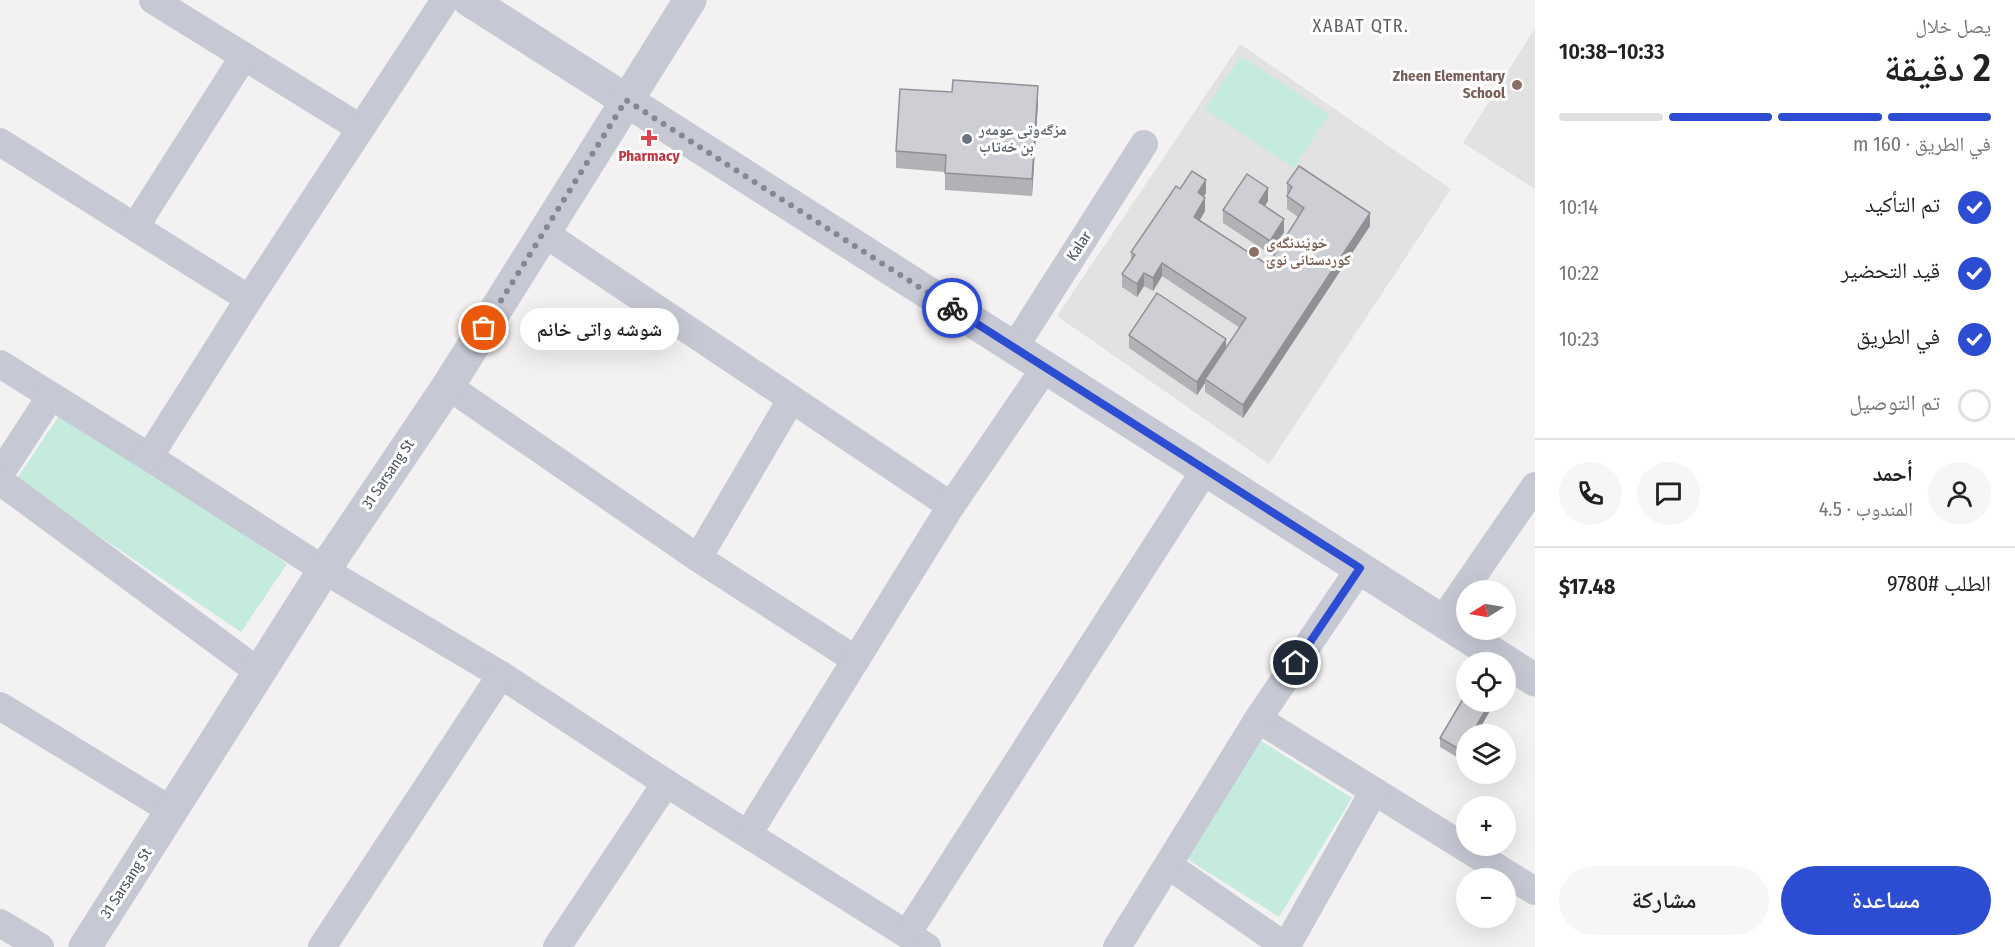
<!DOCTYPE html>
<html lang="ar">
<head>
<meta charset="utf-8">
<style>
	body { margin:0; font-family:"Fira Sans Condensed","Noto Naskh Arabic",sans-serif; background:#f6f6f6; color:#222; direction:rtl; height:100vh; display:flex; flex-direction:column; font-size:22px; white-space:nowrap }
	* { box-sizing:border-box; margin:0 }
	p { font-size:20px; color:#767676 }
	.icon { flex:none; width:33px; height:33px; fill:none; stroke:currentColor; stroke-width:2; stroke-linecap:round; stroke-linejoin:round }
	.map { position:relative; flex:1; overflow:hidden; direction:ltr }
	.sheet { display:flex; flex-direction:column; background:#fff; width:480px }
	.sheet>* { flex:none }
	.needle { width:39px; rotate:259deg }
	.tools { position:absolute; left:1456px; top:580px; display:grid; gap:12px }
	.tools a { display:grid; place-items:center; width:60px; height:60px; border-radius:50%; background:#fff; box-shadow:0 6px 24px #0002; font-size:30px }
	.pin { position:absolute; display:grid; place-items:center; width:51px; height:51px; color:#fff; margin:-26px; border:3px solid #fff; border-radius:50%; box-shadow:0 2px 6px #0007 }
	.courier { position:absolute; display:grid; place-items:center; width:60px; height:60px; margin:-30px; border:4px solid #2c4cd1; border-radius:50%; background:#fff; color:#222; box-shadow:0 2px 8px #0007 }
	.bubble { position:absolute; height:42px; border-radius:21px; background:#fff; box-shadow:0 6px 24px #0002; font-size:20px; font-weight:600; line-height:42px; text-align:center; direction:rtl }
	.headline em { font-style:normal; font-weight:600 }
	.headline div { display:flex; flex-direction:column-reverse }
	.headline { display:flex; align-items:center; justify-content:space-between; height:102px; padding:0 24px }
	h1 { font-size:39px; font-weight:600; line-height:45px }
	.bar { display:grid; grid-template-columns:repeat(4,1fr); gap:9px 6px; align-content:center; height:72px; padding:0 24px }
	.bar i { height:8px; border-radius:4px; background:#e0e0e0 }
	.bar .selected { background:#2c4cd1 }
	.bar p { grid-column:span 4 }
	.line { display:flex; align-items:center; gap:15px; padding:0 24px; border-top:2px solid #e0e0e0 }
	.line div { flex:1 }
	.round { display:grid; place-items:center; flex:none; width:63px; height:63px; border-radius:32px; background:#f6f6f6 }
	ol { padding:0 24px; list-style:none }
	li { display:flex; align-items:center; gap:18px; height:66px }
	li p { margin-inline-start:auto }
	li .icon { padding:6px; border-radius:50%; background:#2c4cd1; color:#fff; stroke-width:4 }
	li:last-child { color:#767676 }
	li i { width:33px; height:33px; border:3px solid #e0e0e0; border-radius:50% }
	.primary-button { display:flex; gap:12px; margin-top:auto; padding:12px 24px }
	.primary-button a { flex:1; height:69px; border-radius:36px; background:#2c4cd1; color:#fff; font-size:24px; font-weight:600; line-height:69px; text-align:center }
	.primary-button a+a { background:#f6f6f6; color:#222 }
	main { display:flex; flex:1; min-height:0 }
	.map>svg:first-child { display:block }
	.education { fill:#e3e2e2 }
	.green { fill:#c4ebdd }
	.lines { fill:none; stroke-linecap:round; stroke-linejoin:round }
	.minor { stroke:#c6c9d4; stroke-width:28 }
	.tertiary { stroke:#c6c9d4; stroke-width:33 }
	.wall { fill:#b1b2b6 }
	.shaded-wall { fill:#909194 }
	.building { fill:#cecfd4; stroke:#909194; stroke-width:1.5 }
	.done { stroke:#858890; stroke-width:6; stroke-dasharray:0 10.8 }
	.route { stroke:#2c4cd1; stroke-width:8 }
	.education-dot { fill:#8d6e63; stroke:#fff; stroke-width:2 }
	.health-dot { fill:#e0444e; stroke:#fff; stroke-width:2 }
	.worship-dot { fill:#6b7280; stroke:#fff; stroke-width:2 }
	.labels { text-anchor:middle; stroke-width:6; stroke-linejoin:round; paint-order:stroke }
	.education-label { font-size:15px; font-weight:bold; fill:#785e54; stroke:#fff; text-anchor:end }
	.worship-label { font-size:15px; font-weight:bold; fill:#5b616d; stroke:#fff; text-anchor:start }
	.health-label { font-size:15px; font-weight:bold; fill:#be3a42; stroke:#fff }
	.street-label { font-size:15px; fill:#4a4f5c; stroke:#fff }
	.quarter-label { font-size:18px; letter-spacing:1.5px; fill:#5e5f65; stroke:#fff }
</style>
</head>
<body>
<main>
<section class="sheet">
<div class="headline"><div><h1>2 دقيقة</h1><p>يصل خلال</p></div><em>10:33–10:38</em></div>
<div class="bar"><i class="selected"></i><i class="selected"></i><i class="selected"></i><i></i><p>في الطريق · 160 m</p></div>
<ol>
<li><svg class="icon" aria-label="check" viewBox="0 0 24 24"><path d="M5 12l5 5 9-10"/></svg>تم التأكيد<p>10:14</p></li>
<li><svg class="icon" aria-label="check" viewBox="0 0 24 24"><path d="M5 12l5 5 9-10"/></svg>قيد التحضير<p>10:22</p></li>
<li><svg class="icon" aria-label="check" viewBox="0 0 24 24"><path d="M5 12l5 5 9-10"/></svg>في الطريق<p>10:23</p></li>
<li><i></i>تم التوصيل</li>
</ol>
<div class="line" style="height:108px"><a class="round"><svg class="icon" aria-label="person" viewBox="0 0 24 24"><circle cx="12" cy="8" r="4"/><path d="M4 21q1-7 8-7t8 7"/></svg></a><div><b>أحمد</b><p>المندوب · 4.5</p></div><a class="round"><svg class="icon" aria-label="chat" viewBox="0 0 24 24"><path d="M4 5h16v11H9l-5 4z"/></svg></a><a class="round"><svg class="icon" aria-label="phone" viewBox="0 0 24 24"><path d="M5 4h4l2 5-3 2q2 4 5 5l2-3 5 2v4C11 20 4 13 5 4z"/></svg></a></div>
<div class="line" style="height:78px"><div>الطلب #9780</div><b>$17.48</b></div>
<div class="primary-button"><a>مساعدة</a><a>مشاركة</a></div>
</section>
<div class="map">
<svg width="1535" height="947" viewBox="0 0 1535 947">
	<rect width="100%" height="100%" fill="#f3f1f1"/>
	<g class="education">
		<polygon points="1535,28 1535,189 1463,143"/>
		<polygon points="1240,44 1451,189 1269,464 1057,316"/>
	</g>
	<g class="green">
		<polygon points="1241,56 1329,114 1294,168 1205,109"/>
		<polygon points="62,411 287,564 241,632 16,480"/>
		<polygon points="1258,739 1352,798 1279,917 1185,858"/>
	</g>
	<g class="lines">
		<g class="minor">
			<polyline points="153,0 360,128"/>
			<polyline points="0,142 249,299"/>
			<polyline points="135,227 244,56"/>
			<polyline points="544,233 951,506"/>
			<polyline points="1014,348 1144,144"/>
			<polyline points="0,364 149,457 324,570 501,675 666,783 927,947"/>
			<polyline points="448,386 698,558 856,660"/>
			<polyline points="149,457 249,299 445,0"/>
			<polyline points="0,474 51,396"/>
			<polyline points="0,481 259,672"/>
			<polyline points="698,558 791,400"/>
			<polyline points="1442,621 1535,486"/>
			<polyline points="0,706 172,811"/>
			<polyline points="1258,719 1535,891"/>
			<polyline points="748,834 951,506 1045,368"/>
			<polyline points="1168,865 1286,947"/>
			<polyline points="0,923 40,947"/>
			<polyline points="907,934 1205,470"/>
			<polyline points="322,947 501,675"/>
			<polyline points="557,947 666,783"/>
			<polyline points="1117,947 1258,719 1360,568"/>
			<polyline points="1286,947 1374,791"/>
		</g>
		<g class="tertiary">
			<polyline points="469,0 1535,680"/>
			<polyline points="85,947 324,570 448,386 690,0"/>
		</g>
	</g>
	<g class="wall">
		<polygon points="1038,103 1032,196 945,190 945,172 896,168 896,151"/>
		<polygon points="1287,183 1370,226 1243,418 1205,392 1205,383 1197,395 1129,348 1129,335 1226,349 1240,328 1162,276 1153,291 1144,286 1137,297 1122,287 1122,274 1131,261 1131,252 1180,189 1206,193 1204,197 1205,211 1200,220 1268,265 1298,217 1287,209"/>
		<polygon points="1268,201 1265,206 1284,232 1270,254 1223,223 1223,210"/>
		<polygon points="1495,702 1476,735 1467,735 1462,760 1440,747 1440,738"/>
	</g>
	<g class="shaded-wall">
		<polygon points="1038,86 1038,103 1032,196 1032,179"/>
		<polygon points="1206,180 1206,193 1198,205 1198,192"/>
		<polygon points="1268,188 1268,201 1259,215 1259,202"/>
		<polygon points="1205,198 1205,211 1194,230 1194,217"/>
		<polygon points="1370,213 1370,226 1243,418 1243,405"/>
		<polygon points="1284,219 1284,232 1270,254 1270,241"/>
		<polygon points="1162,263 1162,276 1153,291 1153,278"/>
		<polygon points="1144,273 1144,286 1137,297 1137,284"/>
		<polygon points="1226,339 1226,352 1205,379 1205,383 1197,395 1197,382"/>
		<polygon points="1490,702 1495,702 1476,735 1471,735"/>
		<polygon points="1467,742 1467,751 1462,760 1462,751"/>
	</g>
	<g class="building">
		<polygon points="953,80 1038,86 1032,179 945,173 946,155 896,151 900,89 952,92"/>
		<polygon points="1299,166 1370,213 1243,405 1205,379 1246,318 1162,263 1153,278 1144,273 1137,284 1122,274 1135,255 1131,252 1176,186 1180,189 1192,171 1206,180 1198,192 1205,198 1194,217 1268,265 1304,208 1287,196 1292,187 1287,183"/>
		<polygon points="1247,174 1268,188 1259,202 1284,219 1270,241 1223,210"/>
		<polygon points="1157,293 1226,339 1197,382 1129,335"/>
		<polygon points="1467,692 1467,702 1490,702 1471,735 1467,735 1467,742 1462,751 1440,738"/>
	</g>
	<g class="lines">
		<polyline class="done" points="484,328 626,100 952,308"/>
		<polyline class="route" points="952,308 1360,568 1296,663"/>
	</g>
	<g class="education-dot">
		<circle cx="1517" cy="85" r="6"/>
		<circle cx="1254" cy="252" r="6"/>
	</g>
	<path class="health-dot" d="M646 129h6v6h6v6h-6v6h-6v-6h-6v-6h6z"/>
	<circle class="worship-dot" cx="967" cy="139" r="6"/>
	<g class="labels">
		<g class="education-label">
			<text x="1505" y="81">Zheen Elementary<tspan x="1505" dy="17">School</tspan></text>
			<text x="1266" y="248" text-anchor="start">خوێندنگەی<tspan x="1266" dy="17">کوردستانی نوێ</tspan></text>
		</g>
		<g class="worship-label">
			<text x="979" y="135">مزگەوتی عومەر<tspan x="979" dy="17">بن خەتاب</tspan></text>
		</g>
		<g class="health-label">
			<text x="649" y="161">Pharmacy</text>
		</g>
		<g class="street-label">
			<text transform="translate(1079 246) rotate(-57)" y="5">Kalar</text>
			<text transform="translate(388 474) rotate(-56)" y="5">31 Sarsang St</text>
			<text transform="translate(126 883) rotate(-57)" y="5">31 Sarsang St</text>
		</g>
		<g class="quarter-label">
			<text x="1361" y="32">XABAT QTR.</text>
		</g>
	</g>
</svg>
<div class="tools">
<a><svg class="needle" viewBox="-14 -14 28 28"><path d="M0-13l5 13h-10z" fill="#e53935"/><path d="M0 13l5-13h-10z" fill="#767676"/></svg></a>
<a><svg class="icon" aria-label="locate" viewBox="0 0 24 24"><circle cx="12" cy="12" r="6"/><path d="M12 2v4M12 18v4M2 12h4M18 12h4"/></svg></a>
<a><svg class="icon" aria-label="layers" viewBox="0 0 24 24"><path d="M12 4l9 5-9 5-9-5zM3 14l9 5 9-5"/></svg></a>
<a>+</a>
<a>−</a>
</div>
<div class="pin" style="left:484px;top:328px;background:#ea580c"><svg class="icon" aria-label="bag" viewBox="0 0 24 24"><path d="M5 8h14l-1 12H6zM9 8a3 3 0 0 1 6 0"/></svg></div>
<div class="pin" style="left:1296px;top:663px;background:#1f2937"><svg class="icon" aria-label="home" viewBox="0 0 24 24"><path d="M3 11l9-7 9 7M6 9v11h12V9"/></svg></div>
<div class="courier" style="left:952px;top:308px"><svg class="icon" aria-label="bike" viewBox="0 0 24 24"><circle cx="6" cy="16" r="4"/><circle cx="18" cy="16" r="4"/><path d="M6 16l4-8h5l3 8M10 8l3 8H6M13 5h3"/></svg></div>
<div class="bubble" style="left:520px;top:308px;width:159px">شوشه واتى خانم</div>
</div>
</main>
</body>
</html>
